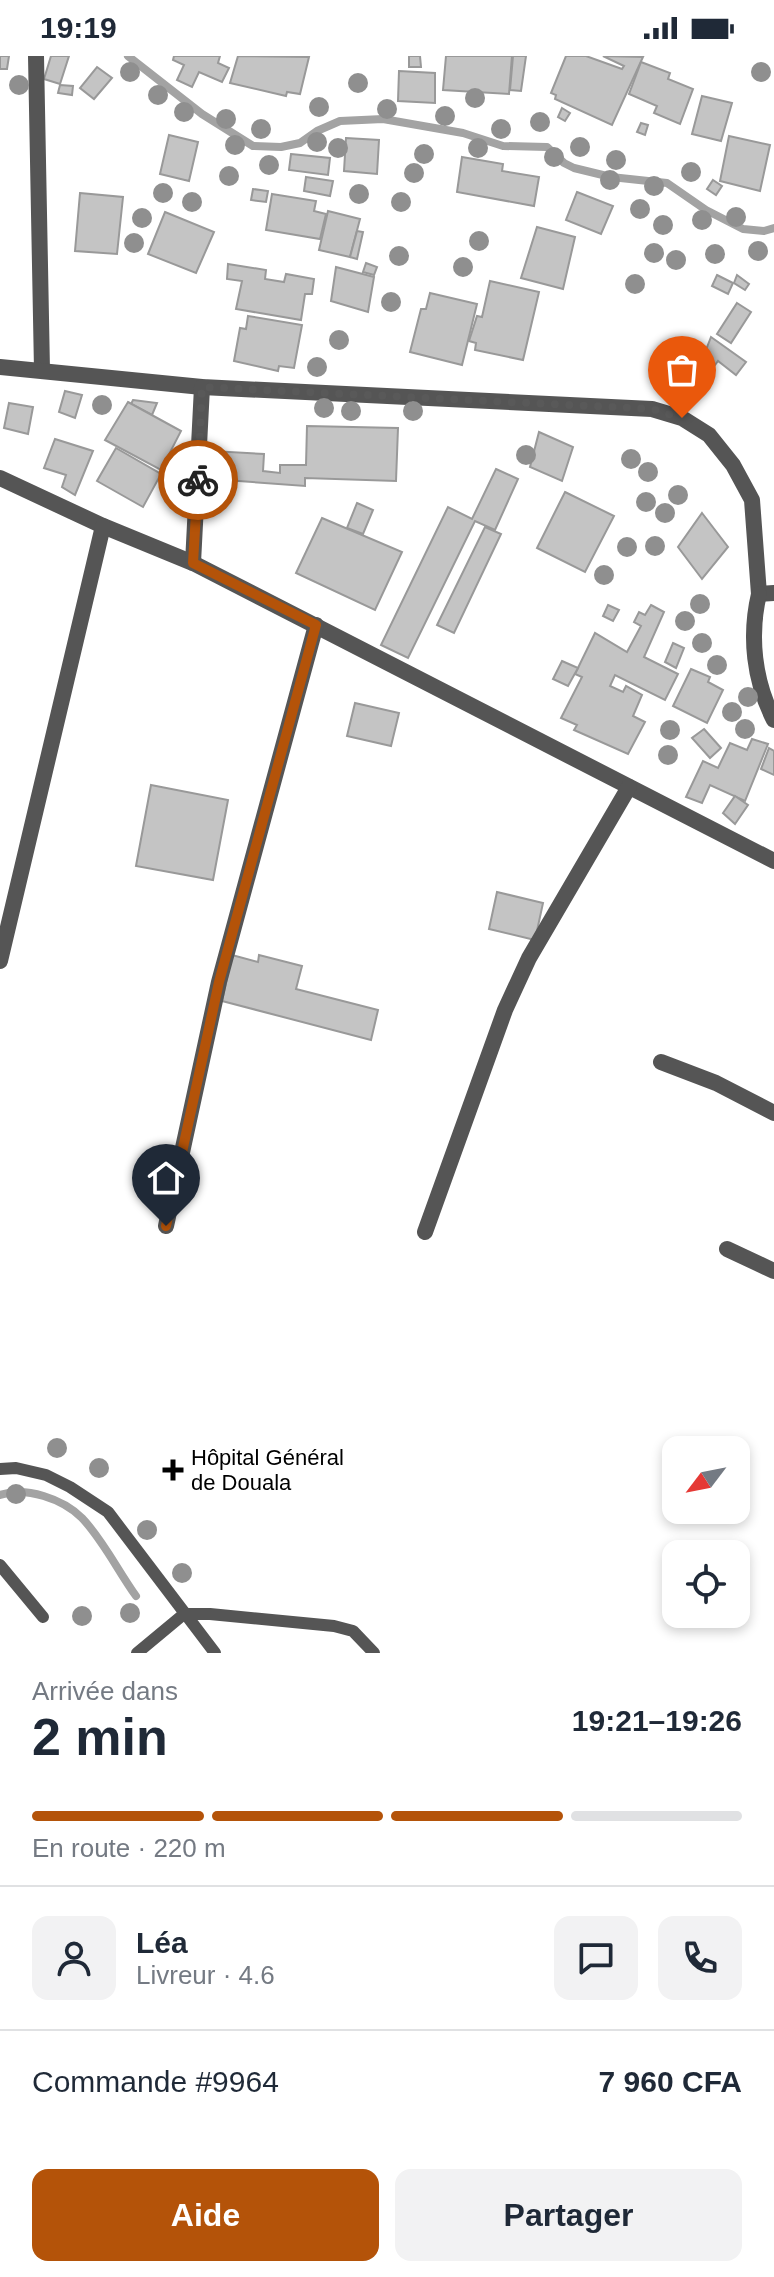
<!DOCTYPE html>
<html lang="fr">
<head>
<meta charset="utf-8">
<style>
	body { margin:0; font-family:Helvetica,sans-serif; background:#f2f2f3; color:#1f2937; height:100vh; display:flex; flex-direction:column; font-size:30px; white-space:nowrap }
	* { box-sizing:border-box; margin:0 }
	p { font-size:26px; color:#747a83 }
	.icon { flex:none; width:44px; height:44px; fill:none; stroke:currentColor; stroke-width:2; stroke-linecap:round; stroke-linejoin:round }
	.map { position:relative; height:1597px; overflow:hidden }
	.details { display:flex; flex-direction:column; background:#fff; flex:1 }
	.details>* { flex:none }
	.needle { width:52px; rotate:238deg }
	.fabs { position:absolute; left:662px; top:1380px; display:grid; gap:16px }
	.fabs a { display:grid; place-items:center; width:88px; height:88px; border-radius:16px; background:#fff; box-shadow:0 4px 12px #0003; font-size:40px }
	.pin { position:absolute; display:grid; place-items:center; width:68px; height:68px; color:#fff; margin:-82px -34px; border-radius:50% 50% 50% 0; rotate:-45deg; box-shadow:0 0 8px #0007 }
	.pin .icon { rotate:45deg }
	.courier { position:absolute; display:grid; place-items:center; width:80px; height:80px; margin:-40px; border:6px solid #b45309; border-radius:50%; background:#fff; color:#222; box-shadow:0 2px 10px #0007 }
	.overview em { font-style:normal; font-weight:600 }
	.overview div { display:flex; flex-direction:column-reverse }
	.overview { display:flex; align-items:center; justify-content:space-between; height:136px; padding:0 32px }
	h1 { font-size:52px; font-weight:600; line-height:60px }
	.bar { display:grid; grid-template-columns:repeat(4,1fr); gap:12px 8px; align-content:center; height:96px; padding:0 32px }
	.bar i { height:10px; border-radius:6px; background:#e0e1e3 }
	.bar .on { background:#b45309 }
	.bar p { grid-column:span 4 }
	.line { display:flex; align-items:center; gap:20px; padding:0 32px; border-top:2px solid #e0e1e3 }
	.line div { flex:1 }
	.round { display:grid; place-items:center; flex:none; width:84px; height:84px; border-radius:16px; background:#f2f2f3 }
	.action { display:flex; gap:16px; margin-top:auto; padding:16px 32px }
	.action a { flex:1; height:92px; border-radius:16px; background:#b45309; color:#fff; font-size:32px; font-weight:600; line-height:92px; text-align:center }
	.action a+a { background:#f2f2f3; color:#1f2937 }
	.status { display:flex; justify-content:space-between; align-items:center; height:56px; padding:0 40px; background:#fff; direction:ltr }
	.status svg { height:22px; fill:currentColor }
	.map>svg:first-child { display:block }
	.lines { fill:none; stroke-linecap:round; stroke-linejoin:round }
	.stream { stroke:#a3a3a3; stroke-width:8 }
	.building { fill:#c4c4c4; stroke:#999; stroke-width:2 }
	.lane { stroke:#555; stroke-width:12 }
	.street { stroke:#555; stroke-width:16 }
	.tree { fill:#8f8f8f }
	.done { stroke:#595959; stroke-width:8; stroke-dasharray:0 14.4 }
	.route { stroke:#b45309; stroke-width:10 }
	.poi-dot { fill:#000; stroke:#fff; stroke-width:3 }
	.labels { text-anchor:middle; stroke-width:7; stroke-linejoin:round; paint-order:stroke }
	.poi-label { font-size:22px; fill:#000; stroke:#fff; text-anchor:start }
</style>
</head>
<body>
<div class="status"><b>19:19</b><svg viewBox="0 0 49 12"><path d="M0 12V9h3v3zM5 12V6h3v6zM10 12V3h3v9zM15 12V0h3v12zM26 1h20v11H26zM47 4h2v5h-2z"/></svg></div>
<div class="map">
<svg width="774" height="1597" viewBox="0 0 774 1597">
	<rect width="100%" height="100%" fill="#fff"/>
	<g class="lines">
		<g class="stream">
			<polyline points="128,0 202,58 253,90 281,91 300,87 317,75 340,65 383,63 463,77 503,90 547,91 564,107 574,112 611,121 667,127 706,154 743,173 764,175 774,172"/>
			<path d="M0,1439C26,1430 63,1443 82,1462C103,1484 118,1515 136,1540"/>
		</g>
	</g>
	<g class="building">
		<polygon points="0,0 9,0 7,13 0,13"/>
		<polygon points="51,0 69,0 60,28 44,23"/>
		<polygon points="174,0 220,0 218,7 229,12 222,26 199,16 192,31 177,24 184,9 173,4"/>
		<polygon points="238,0 309,1 300,38 287,36 286,40 230,27"/>
		<polygon points="409,0 420,0 421,11 409,11"/>
		<polygon points="446,0 512,0 509,38 443,34"/>
		<polygon points="513,0 526,0 521,35 510,34"/>
		<polygon points="566,0 586,0 622,13 624,10 603,0 643,1 612,69 555,43 556,39 551,37"/>
		<polygon points="641,6 670,17 668,23 693,33 680,68 654,57 657,50 629,38"/>
		<polygon points="97,11 112,22 94,43 80,32"/>
		<polygon points="399,15 435,17 435,47 398,45"/>
		<polygon points="60,29 73,30 72,39 58,37"/>
		<polygon points="702,40 732,47 721,85 692,78"/>
		<polygon points="562,52 570,57 565,65 558,61"/>
		<polygon points="641,67 648,69 645,79 637,76"/>
		<polygon points="169,79 198,86 189,125 160,118"/>
		<polygon points="729,80 770,89 760,135 720,125"/>
		<polygon points="346,82 379,84 377,118 344,115"/>
		<polygon points="291,98 330,102 328,119 289,114"/>
		<polygon points="462,101 503,108 502,115 539,121 534,150 457,136"/>
		<polygon points="306,121 333,125 330,140 304,135"/>
		<polygon points="713,124 722,130 716,139 707,133"/>
		<polygon points="253,133 268,135 266,146 251,144"/>
		<polygon points="577,136 613,150 601,178 566,164"/>
		<polygon points="80,137 123,141 117,198 75,195"/>
		<polygon points="272,138 316,145 314,155 326,158 320,183 266,174"/>
		<polygon points="328,155 360,163 350,201 319,194"/>
		<polygon points="165,156 214,176 196,217 148,198"/>
		<polygon points="537,171 575,181 563,233 521,222"/>
		<polygon points="357,175 363,176 357,203 350,201"/>
		<polygon points="366,207 377,211 374,219 363,216"/>
		<polygon points="228,208 266,214 265,223 284,226 286,218 314,223 312,238 305,238 301,264 236,253 242,225 227,223"/>
		<polygon points="336,211 374,221 368,256 331,245"/>
		<polygon points="717,219 733,227 728,238 712,230"/>
		<polygon points="737,219 749,228 745,234 734,227"/>
		<polygon points="490,225 539,236 523,304 475,294 476,287 469,285 477,260 482,261"/>
		<polygon points="430,237 477,248 462,309 410,296 421,253 426,253"/>
		<polygon points="737,247 751,256 731,287 717,278"/>
		<polygon points="248,260 302,269 294,312 279,310 278,315 234,305 240,272 246,273"/>
		<polygon points="711,281 746,306 736,319 718,305 715,309 704,299"/>
		<polygon points="65,335 82,339 75,362 59,356"/>
		<polygon points="133,344 157,347 152,359 131,348"/>
		<polygon points="128,346 181,375 161,414 105,384"/>
		<polygon points="9,347 33,351 28,378 4,372"/>
		<polygon points="307,370 398,372 396,425 305,422 305,430 211,423 212,395 264,398 263,415 280,417 280,409 306,409"/>
		<polygon points="539,376 573,391 562,425 530,411"/>
		<polygon points="55,383 93,395 75,439 62,431 66,419 44,412"/>
		<polygon points="116,392 161,418 143,451 97,425"/>
		<polygon points="496,413 518,423 495,474 475,465 408,602 381,589 448,451 472,463"/>
		<polygon points="565,436 614,460 585,516 537,492"/>
		<polygon points="357,447 373,454 363,478 347,472"/>
		<polygon points="702,457 728,491 702,523 678,491"/>
		<polygon points="322,462 402,496 375,554 296,517"/>
		<polygon points="485,471 501,478 454,577 437,569"/>
		<polygon points="608,549 619,554 613,565 603,560"/>
		<polygon points="651,549 664,556 644,601 678,618 665,644 615,619 610,630 623,636 626,630 642,639 633,660 645,666 628,698 574,674 577,669 561,662 582,621 575,618 595,577 627,596 641,570 634,566 639,556 645,559"/>
		<polygon points="673,587 684,592 676,612 665,606"/>
		<polygon points="562,605 578,612 568,630 553,623"/>
		<polygon points="691,613 710,621 708,626 723,634 707,667 673,650"/>
		<polygon points="355,647 399,657 391,690 347,680"/>
		<polygon points="704,673 721,692 710,702 692,682"/>
		<polygon points="752,683 768,688 745,745 710,729 702,747 686,741 703,705 718,712 730,687 747,694"/>
		<polygon points="769,692 774,695 774,719 761,713"/>
		<polygon points="151,729 228,744 213,824 136,810"/>
		<polygon points="735,740 748,749 735,768 723,757"/>
		<polygon points="497,836 543,847 535,884 489,873"/>
		<polygon points="232,899 258,906 259,899 302,910 296,933 378,954 371,984 222,945"/>
	</g>
	<g class="lines">
		<g class="lane">
			<polyline points="0,1413 16,1412 46,1419 70,1431 108,1456 215,1597"/>
			<polyline points="0,1509 43,1561"/>
			<polyline points="137,1597 184,1558 210,1558 334,1570 353,1575 374,1597"/>
		</g>
		<g class="street">
			<polyline points="36,0 42,314"/>
			<polyline points="0,311 202,331 652,353 682,362 709,379 733,409 752,444 759,538 774,537"/>
			<polyline points="0,422 103,470 193,507 774,805"/>
			<polyline points="193,507 202,331"/>
			<path d="M759,538C749,580 754,625 774,664"/>
			<polyline points="0,905 103,470"/>
			<polyline points="661,1006 716,1027 774,1057"/>
			<polyline points="166,1170 219,926 316,569"/>
			<polyline points="425,1176 505,954 529,902 629,731"/>
			<polyline points="727,1193 774,1215"/>
		</g>
	</g>
	<g class="tree">
		<circle cx="130" cy="16" r="10"/>
		<circle cx="761" cy="16" r="10"/>
		<circle cx="358" cy="27" r="10"/>
		<circle cx="19" cy="29" r="10"/>
		<circle cx="158" cy="39" r="10"/>
		<circle cx="475" cy="42" r="10"/>
		<circle cx="319" cy="51" r="10"/>
		<circle cx="387" cy="53" r="10"/>
		<circle cx="184" cy="56" r="10"/>
		<circle cx="445" cy="60" r="10"/>
		<circle cx="226" cy="63" r="10"/>
		<circle cx="540" cy="66" r="10"/>
		<circle cx="261" cy="73" r="10"/>
		<circle cx="501" cy="73" r="10"/>
		<circle cx="317" cy="86" r="10"/>
		<circle cx="235" cy="89" r="10"/>
		<circle cx="580" cy="91" r="10"/>
		<circle cx="338" cy="92" r="10"/>
		<circle cx="478" cy="92" r="10"/>
		<circle cx="424" cy="98" r="10"/>
		<circle cx="554" cy="101" r="10"/>
		<circle cx="616" cy="104" r="10"/>
		<circle cx="269" cy="109" r="10"/>
		<circle cx="691" cy="116" r="10"/>
		<circle cx="414" cy="117" r="10"/>
		<circle cx="229" cy="120" r="10"/>
		<circle cx="610" cy="124" r="10"/>
		<circle cx="654" cy="130" r="10"/>
		<circle cx="163" cy="137" r="10"/>
		<circle cx="359" cy="138" r="10"/>
		<circle cx="192" cy="146" r="10"/>
		<circle cx="401" cy="146" r="10"/>
		<circle cx="640" cy="153" r="10"/>
		<circle cx="736" cy="161" r="10"/>
		<circle cx="142" cy="162" r="10"/>
		<circle cx="702" cy="164" r="10"/>
		<circle cx="663" cy="169" r="10"/>
		<circle cx="479" cy="185" r="10"/>
		<circle cx="134" cy="187" r="10"/>
		<circle cx="758" cy="195" r="10"/>
		<circle cx="654" cy="197" r="10"/>
		<circle cx="715" cy="198" r="10"/>
		<circle cx="399" cy="200" r="10"/>
		<circle cx="676" cy="204" r="10"/>
		<circle cx="463" cy="211" r="10"/>
		<circle cx="635" cy="228" r="10"/>
		<circle cx="391" cy="246" r="10"/>
		<circle cx="339" cy="284" r="10"/>
		<circle cx="317" cy="311" r="10"/>
		<circle cx="102" cy="349" r="10"/>
		<circle cx="324" cy="352" r="10"/>
		<circle cx="351" cy="355" r="10"/>
		<circle cx="413" cy="355" r="10"/>
		<circle cx="526" cy="399" r="10"/>
		<circle cx="631" cy="403" r="10"/>
		<circle cx="648" cy="416" r="10"/>
		<circle cx="678" cy="439" r="10"/>
		<circle cx="646" cy="446" r="10"/>
		<circle cx="665" cy="457" r="10"/>
		<circle cx="655" cy="490" r="10"/>
		<circle cx="627" cy="491" r="10"/>
		<circle cx="604" cy="519" r="10"/>
		<circle cx="700" cy="548" r="10"/>
		<circle cx="685" cy="565" r="10"/>
		<circle cx="702" cy="587" r="10"/>
		<circle cx="717" cy="609" r="10"/>
		<circle cx="748" cy="641" r="10"/>
		<circle cx="732" cy="656" r="10"/>
		<circle cx="745" cy="673" r="10"/>
		<circle cx="670" cy="674" r="10"/>
		<circle cx="668" cy="699" r="10"/>
		<circle cx="57" cy="1392" r="10"/>
		<circle cx="99" cy="1412" r="10"/>
		<circle cx="16" cy="1438" r="10"/>
		<circle cx="147" cy="1474" r="10"/>
		<circle cx="182" cy="1517" r="10"/>
		<circle cx="130" cy="1557" r="10"/>
		<circle cx="82" cy="1560" r="10"/>
	</g>
	<g class="lines">
		<polyline class="done" points="198,424 202,331 652,353 682,362"/>
		<polyline class="route" points="166,1170 219,926 316,569 193,507 198,424"/>
	</g>
	<path class="poi-dot" d="M169 1402h8v8h8v8h-8v8h-8v-8h-8v-8h8z"/>
	<g class="labels">
		<g class="poi-label">
			<text x="191" y="1409">Hôpital Général<tspan x="191" dy="25">de Douala</tspan></text>
		</g>
	</g>
</svg>
<div class="fabs">
<a><svg class="needle" viewBox="-14 -14 28 28"><path d="M0-13l5 13h-10z" fill="#e53935"/><path d="M0 13l5-13h-10z" fill="#747a83"/></svg></a>
<a><svg class="icon" aria-label="locate" viewBox="0 0 24 24"><circle cx="12" cy="12" r="6"/><path d="M12 2v4M12 18v4M2 12h4M18 12h4"/></svg></a>
</div>
<div class="pin" style="left:682px;top:362px;background:#ea580c"><svg class="icon" aria-label="bag" viewBox="0 0 24 24"><path d="M5 8h14l-1 12H6zM9 8a3 3 0 0 1 6 0"/></svg></div>
<div class="pin" style="left:166px;top:1170px;background:#1f2937"><svg class="icon" aria-label="home" viewBox="0 0 24 24"><path d="M3 11l9-7 9 7M6 9v11h12V9"/></svg></div>
<div class="courier" style="left:198px;top:424px"><svg class="icon" aria-label="bike" viewBox="0 0 24 24"><circle cx="6" cy="16" r="4"/><circle cx="18" cy="16" r="4"/><path d="M6 16l4-8h5l3 8M10 8l3 8H6M13 5h3"/></svg></div>
</div>
<section class="details">
<div class="overview"><div><h1>2 min</h1><p>Arrivée dans</p></div><em>19:21–19:26</em></div>
<div class="bar"><i class="on"></i><i class="on"></i><i class="on"></i><i></i><p>En route · 220 m</p></div>
<div class="line" style="height:144px"><a class="round"><svg class="icon" aria-label="person" viewBox="0 0 24 24"><circle cx="12" cy="8" r="4"/><path d="M4 21q1-7 8-7t8 7"/></svg></a><div><b>Léa</b><p>Livreur · 4.6</p></div><a class="round"><svg class="icon" aria-label="chat" viewBox="0 0 24 24"><path d="M4 5h16v11H9l-5 4z"/></svg></a><a class="round"><svg class="icon" aria-label="phone" viewBox="0 0 24 24"><path d="M5 4h4l2 5-3 2q2 4 5 5l2-3 5 2v4C11 20 4 13 5 4z"/></svg></a></div>
<div class="line" style="height:104px"><div>Commande #9964</div><b>7 960 CFA</b></div>
<div class="action"><a>Aide</a><a>Partager</a></div>
</section>
</body>
</html>
